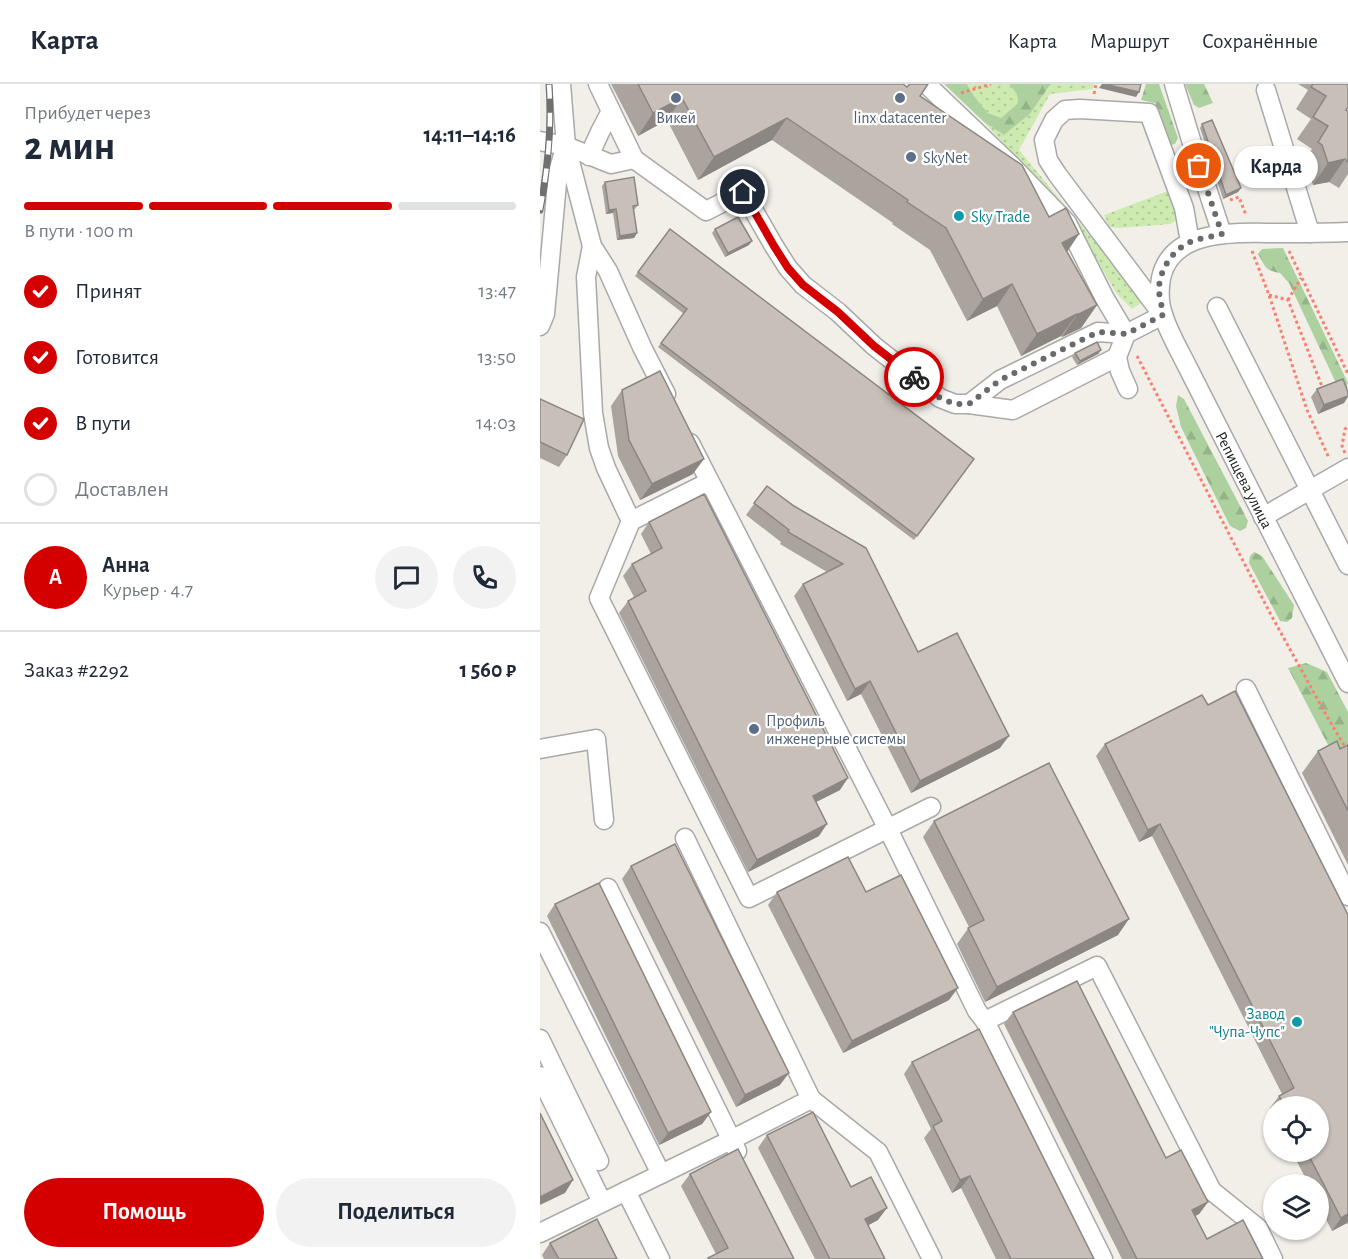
<!DOCTYPE html>
<html lang="ru">
<head>
<meta charset="utf-8">
<style>
	body { margin:0; font-family:"Alegreya Sans",sans-serif; background:#f2f2f3; color:#1f2937; height:100vh; display:flex; flex-direction:column; font-size:22px; white-space:nowrap }
	* { box-sizing:border-box; margin:0 }
	p { font-size:20px; color:#747a83 }
	.icon { flex:none; width:33px; height:33px; fill:none; stroke:currentColor; stroke-width:2; stroke-linecap:round; stroke-linejoin:round }
	.map { position:relative; flex:1; overflow:hidden }
	.sheet { display:flex; flex-direction:column; background:#fff; width:540px }
	.sheet>* { flex:none }
	.fabs { position:absolute; left:723px; top:1012px; display:grid; gap:12px }
	.fabs a { display:grid; place-items:center; width:66px; height:66px; border-radius:50%; background:#fff; box-shadow:0 2px 4px #0004; font-size:30px }
	.pin { position:absolute; display:grid; place-items:center; width:51px; height:51px; color:#fff; margin:-26px; border:3px solid #fff; border-radius:50%; box-shadow:0 2px 6px #0007 }
	.courier { position:absolute; display:grid; place-items:center; width:60px; height:60px; margin:-30px; border:4px solid #d40000; border-radius:50%; background:#fff; color:#222; box-shadow:0 2px 8px #0007 }
	.bubble { position:absolute; height:42px; border-radius:21px; background:#fff; box-shadow:0 2px 4px #0004; font-size:20px; font-weight:600; line-height:42px; text-align:center }
	.summary em { font-style:normal; font-weight:600 }
	.summary div { display:flex; flex-direction:column-reverse }
	.summary { display:flex; align-items:center; justify-content:space-between; height:102px; padding:0 24px }
	h1 { font-size:39px; font-weight:600; line-height:45px }
	.bar { display:grid; grid-template-columns:repeat(4,1fr); gap:9px 6px; align-content:center; height:72px; padding:0 24px }
	.bar i { height:8px; border-radius:4px; background:#e0e1e3 }
	.bar .active { background:#d40000 }
	.bar p { grid-column:span 4 }
	.line { display:flex; align-items:center; gap:15px; padding:0 24px; border-top:2px solid #e0e1e3 }
	.line div { flex:1 }
	.round { display:grid; place-items:center; flex:none; width:63px; height:63px; border-radius:32px; background:#f2f2f3 }
	ol { padding:0 24px; list-style:none }
	li { display:flex; align-items:center; gap:18px; height:66px }
	li p { margin-inline-start:auto }
	li .icon { padding:6px; border-radius:50%; background:#d40000; color:#fff; stroke-width:4 }
	li:last-child { color:#747a83 }
	li i { width:33px; height:33px; border:3px solid #e0e1e3; border-radius:50% }
	.action { display:flex; gap:12px; margin-top:auto; padding:12px 24px }
	.action a { flex:1; height:69px; border-radius:36px; background:#d40000; color:#fff; font-size:24px; font-weight:600; line-height:69px; text-align:center }
	.action a+a { background:#f2f2f3; color:#1f2937 }
	header { display:flex; align-items:center; gap:36px; box-sizing:border-box; height:84px; padding:0 30px; background:#fff; border-bottom:2px solid #e0e1e3 }
	header strong { font-size:28px }
	nav { display:flex; gap:33px; margin-inline-start:auto; font-size:21px }
	main { display:flex; flex:1; min-height:0 }
	.map>svg:first-child { display:block }
	.grass { fill:url(#grass-dots) }
	.forest { fill:url(#forest-firs) }
	.lines { fill:none; stroke-linecap:round; stroke-linejoin:round }
	.minor-casing { stroke:#a9a9a9; stroke-width:21 }
	.path { stroke:#fa8072; stroke-width:3; stroke-dasharray:3 3; stroke-linecap:butt }
	.minor { stroke:#fff; stroke-width:18 }
	.rail-casing { stroke:#707070; stroke-width:7 }
	.rail { stroke:#fff; stroke-width:4.5; stroke-dasharray:14; stroke-linecap:butt }
	.wall { fill:#aba49e }
	.shaded-wall { fill:#8b8681 }
	.building { fill:#c7bfb8; stroke:#8b8681; stroke-width:1.5 }
	.done { stroke:#6b6a68; stroke-width:6; stroke-dasharray:0 10.8 }
	.route { stroke:#d40000; stroke-width:8 }
	.service-dot { fill:#5c6f8a; stroke:#fff; stroke-width:2 }
	.culture-dot { fill:#0f9aa8; stroke:#fff; stroke-width:2 }
	.labels { text-anchor:middle; stroke-width:4.5; stroke-linejoin:round; paint-order:stroke }
	.service-label { font-size:16px; fill:#4e5e75; stroke:#fff }
	.culture-label { font-size:16px; fill:#0d838f; stroke:#fff; text-anchor:start }
	.street-label { font-size:16px; fill:#222; stroke:#fff }
</style>
</head>
<body>
<header>
<strong>Карта</strong>
<nav><a>Карта</a><a>Маршрут</a><a>Сохранённые</a></nav>
</header>
<main>
<section class="sheet">
<div class="summary"><div><h1>2 мин</h1><p>Прибудет через</p></div><em>14:11–14:16</em></div>
<div class="bar"><i class="active"></i><i class="active"></i><i class="active"></i><i></i><p>В пути · 100 m</p></div>
<ol>
<li><svg class="icon" aria-label="check" viewBox="0 0 24 24"><path d="M5 12l5 5 9-10"/></svg>Принят<p>13:47</p></li>
<li><svg class="icon" aria-label="check" viewBox="0 0 24 24"><path d="M5 12l5 5 9-10"/></svg>Готовится<p>13:50</p></li>
<li><svg class="icon" aria-label="check" viewBox="0 0 24 24"><path d="M5 12l5 5 9-10"/></svg>В пути<p>14:03</p></li>
<li><i></i>Доставлен</li>
</ol>
<div class="line" style="height:108px"><b class="round" style="background:#d40000;color:#fff">А</b><div><b>Анна</b><p>Курьер · 4.7</p></div><a class="round"><svg class="icon" aria-label="chat" viewBox="0 0 24 24"><path d="M4 5h16v11H9l-5 4z"/></svg></a><a class="round"><svg class="icon" aria-label="phone" viewBox="0 0 24 24"><path d="M5 4h4l2 5-3 2q2 4 5 5l2-3 5 2v4C11 20 4 13 5 4z"/></svg></a></div>
<div class="line" style="height:78px"><div>Заказ #2292</div><b>1 560 ₽</b></div>
<div class="action"><a>Помощь</a><a>Поделиться</a></div>
</section>
<div class="map">
<svg width="808" height="1175" viewBox="0 0 808 1175">
	<defs>
		<pattern id="grass-dots" width="8" height="8" patternUnits="userSpaceOnUse" patternTransform="scale(1.5)"><rect width="8" height="8" fill="#cdebb0"/><path d="M2 2h.1M6 6h.1" fill="none" stroke="#b0c997" stroke-width="1.8" stroke-linecap="round"/></pattern>
		<pattern id="forest-firs" width="22" height="20" patternUnits="userSpaceOnUse" patternTransform="scale(1.5)"><rect width="22" height="20" fill="#add19e"/><path d="M5 1l3.5 6h-7zM16 11l3.5 6h-7z" fill="#95b388"/></pattern>
	</defs>
	<rect width="100%" height="100%" fill="#f2efe9"/>
	<g class="grass">
		<polygon points="427,0 469,0 477,10 478,19 461,34 448,29 433,11"/>
		<polygon points="512,0 554,0 553,5 510,10 479,66 600,212 601,219 592,225 577,210 533,136 444,38 464,51 490,30 510,1"/>
		<polygon points="628,107 633,110 637,136 631,140 580,144 569,143 564,131"/>
	</g>
	<g class="forest">
		<polygon points="404,0 427,0 433,11 448,29 461,34 478,19 477,10 469,0 512,0 510,1 490,30 464,51 444,38"/>
		<polygon points="606,0 619,0 638,54 635,60 630,61 615,19 601,16"/>
		<polygon points="645,0 664,0 673,19 659,24 654,21"/>
		<path d="M743,164L808,299L805,306L796,299L749,199L740,189C725,187 725,182 718,170L722,165Z"/>
		<polygon points="638,311 644,315 708,437 706,444 700,447 690,442 641,343 636,322"/>
		<polygon points="714,468 722,472 754,521 752,534 747,538 740,537 709,479 710,472"/>
		<polygon points="766,579 787,588 808,628 808,675 798,680 748,584"/>
	</g>
	<g class="lines">
		<g class="minor-casing">
			<g id="minor">
				<polyline points="21,0 26,62 52,162 68,187 102,263 126,310"/>
				<polyline points="58,0 94,75 166,127 203,108 234,162 248,184 263,201 298,228 334,262 400,314 415,320 429,320 473,326 577,273"/>
				<polyline points="386,0 471,81 527,139 564,213 586,250 623,231"/>
				<polyline points="634,0 652,59 682,150"/>
				<polyline points="726,6 770,149"/>
				<polyline points="0,57 26,62 71,80 94,75"/>
				<polyline points="49,72 60,48 71,27"/>
				<path id="s1" d="M808,148C785,149 762,149 739,149C700,149 632,143 621,194C619,206 619,219 623,230C627,245 639,266 646,280L808,599"/>
				<polyline points="52,162 46,193 53,329 59,364 66,384 91,437"/>
				<polyline points="677,223 808,481"/>
				<polyline points="622,230 517,90 508,76 504,56 514,36 525,26 540,25 609,29 644,124 650,158"/>
				<polyline points="0,242 5,230 18,88 25,64"/>
				<polyline points="429,320 460,296 558,248 586,250 577,273 580,287 588,305"/>
				<polyline points="150,359 348,745 437,927 445,937"/>
				<polyline points="169,398 91,437 59,514 209,814 391,723"/>
				<polyline points="723,433 808,384"/>
				<polyline points="706,605 808,812"/>
				<polyline points="0,665 56,655 64,736"/>
				<polyline points="145,754 271,1015"/>
				<polyline points="68,804 197,1067"/>
				<polyline points="0,848 121,1090"/>
				<polyline points="0,955 59,1077"/>
				<polyline points="0,992 62,1118"/>
				<polyline points="86,1107 120,1175"/>
				<polyline points="0,1149 191,1056 271,1015 338,1068 392,1175"/>
				<polyline points="563,1175 445,937 557,882 672,1107 718,1144 733,1175"/>
			</g>
		</g>
		<g class="path">
			<polyline points="421,9 451,0"/>
			<polyline points="554,10 556,0"/>
			<polyline points="690,116 699,113 706,131"/>
			<polyline points="712,167 729,211 767,326 789,374"/>
			<polyline points="749,167 808,290"/>
			<polyline points="729,211 748,216 783,305"/>
			<polyline points="748,216 761,194"/>
			<polyline points="597,272 730,529 789,636 808,668"/>
			<polyline points="805,369 802,362 805,345 808,343"/>
		</g>
		<use href="#minor" class="minor"/>
		<g class="rail-casing">
			<path id="rail" d="M0,126C8,84 12,42 9,0"/>
		</g>
		<use href="#rail" class="rail"/>
	</g>
	<g class="wall">
		<polygon points="71,0 363,0 367,3 369,0 380,12 509,133 539,150 527,168 557,221 541,244 522,253 521,252 481,272 457,222 427,237 390,166 352,140 353,139 232,56 158,96 127,36 98,52"/>
		<polygon points="758,0 808,0 806,26 808,27 808,90 799,104 789,98 773,101 766,83 762,80 772,65 757,55 771,35 756,25 768,6"/>
		<polygon points="662,40 701,104 698,108 683,115 660,44"/>
		<polygon points="65,98 98,121 95,125 93,126 97,149 94,154 77,156 73,129 66,130 62,102"/>
		<polygon points="130,145 434,375 374,456 118,263 144,230 95,192"/>
		<polygon points="175,145 209,161 185,173 172,149"/>
		<polygon points="561,266 558,270 537,281 532,273 535,269"/>
		<polygon points="777,305 808,308 808,313 804,319 778,330 771,313"/>
		<polygon points="82,306 153,390 100,416 78,372 71,322"/>
		<polygon points="0,315 27,371 19,383 0,374"/>
		<polygon points="227,402 254,422 460,664 371,709 321,610 307,617 254,512 263,500 287,488 240,460 241,458 206,431"/>
		<polygon points="109,438 300,706 276,718 279,752 208,788 79,529 88,517 94,513 83,492 92,480 111,470 101,450"/>
		<polygon points="668,621 808,831 808,1141 807,1139 792,1147 778,1120 778,1101 769,1101 752,1068 778,1068 778,1023 734,1023 734,1030 730,1024 739,1012 742,1010 612,752 599,758 556,672 565,660"/>
		<polygon points="808,661 808,781 762,689 778,667 800,665"/>
		<polygon points="394,737 578,851 445,918 417,860 429,843 383,753"/>
		<polygon points="91,782 240,1001 196,1023 82,795"/>
		<polygon points="237,808 326,808 409,916 303,969 228,821"/>
		<polygon points="15,820 171,1028 162,1040 119,1061 7,832"/>
		<polygon points="473,928 626,1074 668,1118 659,1130 655,1132 667,1155 723,1175 582,1175 464,940"/>
		<polygon points="372,978 554,1175 456,1175 421,1104 412,1109 384,1054 391,1045 364,990"/>
		<polygon points="227,1051 311,1103 338,1136 328,1141 345,1175 275,1175 218,1064"/>
		<polygon points="150,1090 254,1175 168,1175 176,1170 141,1102"/>
		<polygon points="10,1159 77,1175 4,1175 2,1171"/>
	</g>
	<g class="shaded-wall">
		<polygon points="562,0 564,0 599,8 596,13 559,4"/>
		<polygon points="142,14 127,36 98,52 113,29"/>
		<polygon points="247,34 232,56 158,96 174,73"/>
		<polygon points="805,75 789,98 773,101 788,79"/>
		<polygon points="701,104 698,108 683,115 686,111"/>
		<polygon points="76,125 73,129 66,130 69,126"/>
		<polygon points="97,149 94,154 77,156 80,152"/>
		<polygon points="539,150 524,172 522,159"/>
		<polygon points="212,157 209,161 185,173 188,169"/>
		<polygon points="472,200 457,222 427,237 443,215"/>
		<polygon points="557,221 541,244 522,253 537,231"/>
		<polygon points="537,230 521,252 481,272 497,250"/>
		<polygon points="561,266 558,270 537,281 540,277"/>
		<polygon points="808,312 804,319 778,330 784,321"/>
		<polygon points="164,375 153,390 100,416 112,400"/>
		<polygon points="330,597 321,610 307,617 315,605"/>
		<polygon points="469,652 460,664 371,709 380,697"/>
		<polygon points="308,694 300,706 264,724 273,712"/>
		<polygon points="287,740 279,752 208,788 217,776"/>
		<polygon points="620,740 612,752 599,758 608,746"/>
		<polygon points="589,835 578,851 445,918 457,903"/>
		<polygon points="418,904 409,916 303,969 312,957"/>
		<polygon points="249,989 240,1001 196,1023 205,1011"/>
		<polygon points="171,1028 162,1040 119,1061 128,1049"/>
		<polygon points="430,1092 421,1104 412,1109 420,1096"/>
		<polygon points="33,1096 25,1109 0,1121 0,1113"/>
		<polygon points="668,1118 659,1130 644,1138 652,1126"/>
		<polygon points="347,1124 338,1136 316,1148 325,1135"/>
		<polygon points="808,1130 808,1137 807,1139 792,1147 801,1134"/>
	</g>
	<g class="building">
		<polygon points="98,0 363,0 367,3 370,0 388,0 380,12 482,81 509,133 526,124 539,150 522,159 557,221 537,231 537,230 497,250 472,200 443,215 406,144 367,118 368,116 247,34 174,73 142,14 113,29"/>
		<polygon points="564,0 601,0 599,8"/>
		<polygon points="773,0 808,0 808,23 806,26 808,27 808,78 805,75 788,79 782,61 778,58 788,42 773,33 786,12 771,3"/>
		<polygon points="672,36 701,104 686,111 662,40"/>
		<polygon points="94,93 98,121 93,122 97,149 80,152 76,125 69,126 65,98"/>
		<polygon points="198,133 212,157 188,169 175,145"/>
		<polygon points="130,145 434,375 377,452 121,259 147,225 98,188"/>
		<polygon points="557,258 561,266 540,277 535,269"/>
		<polygon points="120,287 164,375 112,400 89,356 82,306"/>
		<polygon points="803,295 808,308 808,312 784,321 777,305"/>
		<polygon points="0,315 44,335 27,371 0,358"/>
		<polygon points="227,402 254,422 326,464 378,568 417,549 469,652 380,697 330,597 315,605 263,500 303,480 248,448 249,446 214,419"/>
		<polygon points="164,410 308,694 273,712 287,740 217,776 88,517 106,507 92,480 122,464 109,438"/>
		<polygon points="695,607 808,831 808,1130 801,1134 767,1068 778,1068 778,1023 745,1023 739,1012 754,1004 620,740 608,746 565,660 662,611 668,621"/>
		<polygon points="797,657 800,665 808,661 808,727 778,667"/>
		<polygon points="509,679 589,835 457,903 428,844 444,836 394,737"/>
		<polygon points="135,760 249,989 205,1011 91,782"/>
		<polygon points="308,773 326,808 361,791 418,904 312,957 237,808"/>
		<polygon points="59,799 171,1028 128,1049 15,820"/>
		<polygon points="537,897 626,1074 641,1066 668,1118 652,1126 667,1155 703,1136 723,1175 597,1175 473,928"/>
		<polygon points="439,945 554,1175 471,1175 430,1092 420,1096 393,1042 402,1037 372,978"/>
		<polygon points="273,1028 311,1103 331,1093 347,1124 325,1135 345,1175 290,1175 227,1051"/>
		<polygon points="0,1029 33,1096 0,1113"/>
		<polygon points="198,1065 254,1175 169,1175 168,1174 188,1164 150,1090"/>
		<polygon points="57,1135 77,1175 19,1175 10,1159"/>
	</g>
	<g class="lines">
		<path class="done" d="M374,293L400,314L415,320H429L460,296L558,248L586,250L623,231C622,223 620,215 619,208C618,188 632,166 650,158C659,154 672,153 682,150L659,82"/>
		<polyline class="route" points="203,108 234,162 248,184 263,201 298,228 334,262 374,293"/>
	</g>
	<g class="service-dot">
		<circle cx="136" cy="14" r="6"/>
		<circle cx="360" cy="14" r="6"/>
		<circle cx="371" cy="73" r="6"/>
		<circle cx="214" cy="645" r="6"/>
	</g>
	<g class="culture-dot">
		<circle cx="419" cy="132" r="6"/>
		<circle cx="757" cy="938" r="6"/>
	</g>
	<g class="labels">
		<g class="service-label">
			<text x="136" y="39">Викей</text>
			<text x="360" y="39">linx datacenter</text>
			<text x="383" y="79" text-anchor="start">SkyNet</text>
			<text x="226" y="642" text-anchor="start">Профиль<tspan x="226" dy="18">инженерные системы</tspan></text>
		</g>
		<g class="culture-label">
			<text x="431" y="138">Sky Trade</text>
			<text x="745" y="935" text-anchor="end">Завод<tspan x="745" dy="18">"Чупа-Чупс"</tspan></text>
		</g>
		<g class="street-label">
			<text dy="6" stroke="none"><textPath href="#s1" startOffset="428">Репищева улица</textPath></text>
		</g>
	</g>
</svg>
<div class="fabs">
<a><svg class="icon" aria-label="locate" viewBox="0 0 24 24"><circle cx="12" cy="12" r="6"/><path d="M12 2v4M12 18v4M2 12h4M18 12h4"/></svg></a>
<a><svg class="icon" aria-label="layers" viewBox="0 0 24 24"><path d="M12 4l9 5-9 5-9-5zM3 14l9 5 9-5"/></svg></a>
</div>
<div class="pin" style="left:659px;top:82px;background:#ea580c"><svg class="icon" aria-label="bag" viewBox="0 0 24 24"><path d="M5 8h14l-1 12H6zM9 8a3 3 0 0 1 6 0"/></svg></div>
<div class="pin" style="left:203px;top:108px;background:#1f2937"><svg class="icon" aria-label="home" viewBox="0 0 24 24"><path d="M3 11l9-7 9 7M6 9v11h12V9"/></svg></div>
<div class="courier" style="left:374px;top:293px"><svg class="icon" aria-label="bike" viewBox="0 0 24 24"><circle cx="6" cy="16" r="4"/><circle cx="18" cy="16" r="4"/><path d="M6 16l4-8h5l3 8M10 8l3 8H6M13 5h3"/></svg></div>
<div class="bubble" style="left:694px;top:62px;width:84px">Карда</div>
</div>
</main>
</body>
</html>
